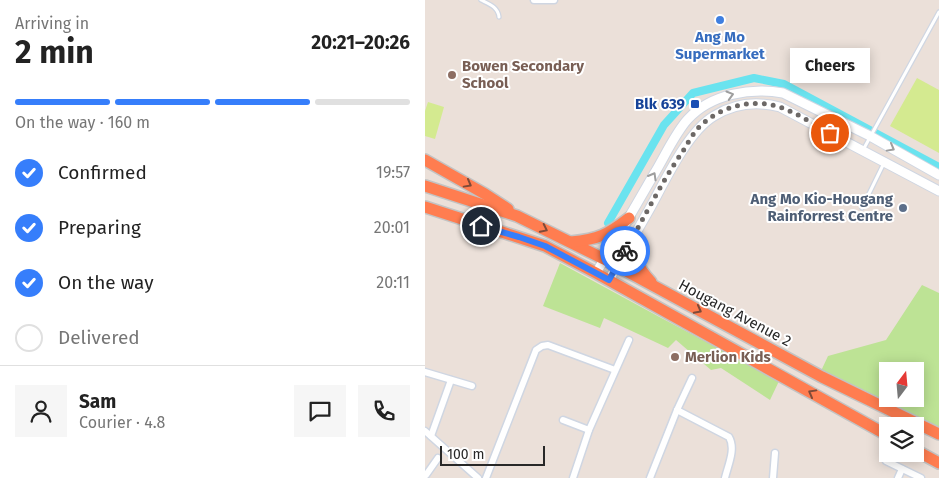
<!DOCTYPE html>
<html lang="en">
<head>
<meta charset="utf-8">
<style>
	body { margin:0; font-family:"Fira Sans",sans-serif; background:#f6f6f6; color:#222; height:100vh; display:flex; flex-direction:column; font-size:19px; white-space:nowrap }
	* { box-sizing:border-box; margin:0 }
	p { font-size:16px; color:#767676 }
	.icon { flex:none; width:28px; height:28px; fill:none; stroke:currentColor; stroke-width:2; stroke-linecap:round; stroke-linejoin:round }
	.map { position:relative; flex:1; overflow:hidden }
	.panel { display:flex; flex-direction:column; background:#fff; width:425px }
	.panel>* { flex:none }
	.needle { width:32px; rotate:16deg }
	.controls { position:absolute; left:454px; top:362px; display:grid; gap:10px }
	.controls a { display:grid; place-items:center; width:45px; height:45px; border-radius:0px; background:#fff; box-shadow:0 2px 12px #0003; font-size:25px }
	.scale { position:absolute; left:15px; bottom:12px; width:105px; box-sizing:border-box; padding-left:5px; border:2px solid #282828; border-top:0; font-size:14px; line-height:18px; white-space:nowrap; color:#282828; -webkit-text-stroke:4px #fff; paint-order:stroke }
	.pin { position:absolute; display:grid; place-items:center; width:42px; height:42px; color:#fff; margin:-21px; border:2px solid #fff; border-radius:50%; box-shadow:0 1px 5px #0007 }
	.courier { position:absolute; display:grid; place-items:center; width:50px; height:50px; margin:-25px; border:4px solid #367efb; border-radius:50%; background:#fff; color:#222; box-shadow:0 1px 6px #0007 }
	.bubble { position:absolute; height:35px; border-radius:0px; background:#fff; box-shadow:0 2px 12px #0003; font-size:16px; font-weight:700; line-height:35px; text-align:center }
	.overview em { font-style:normal; font-weight:700 }
	.overview div { display:flex; flex-direction:column-reverse }
	.overview { display:flex; align-items:center; justify-content:space-between; height:85px; padding:0 15px }
	h1 { font-size:32px; font-weight:700; line-height:38px }
	.bar { display:grid; grid-template-columns:repeat(4,1fr); gap:8px 5px; align-content:center; height:60px; padding:0 15px }
	.bar i { height:6px; border-radius:4px; background:#e0e0e0 }
	.bar .current { background:#367efb }
	.bar p { grid-column:span 4 }
	.line { display:flex; align-items:center; gap:12px; padding:0 15px; border-top:1px solid #e0e0e0 }
	.line div { flex:1 }
	.round { display:grid; place-items:center; flex:none; width:52px; height:52px; border-radius:0px; background:#f6f6f6 }
	ol { padding:0 15px; list-style:none }
	li { display:flex; align-items:center; gap:15px; height:55px }
	li p { margin-inline-start:auto }
	li .icon { padding:5px; border-radius:50%; background:#367efb; color:#fff; stroke-width:4 }
	li:last-child { color:#767676 }
	li i { width:28px; height:28px; border:2px solid #e0e0e0; border-radius:50% }
	main { display:flex; flex:1; min-height:0 }
	.map>svg:first-child { display:block }
	.green { fill:#bde395; fill-rule:evenodd }
	.pitch { fill:#d4ea90 }
	.lines { fill:none; stroke-linecap:round; stroke-linejoin:round }
	.canal { stroke:#6ae3ef; stroke-width:8 }
	.lane-casing { stroke:#cfd6e2; stroke-width:5.5 }
	.street-casing { stroke:#cfd6e2; stroke-width:9 }
	.secondary-casing { stroke:#cfd6e2; stroke-width:11 }
	.highway-casing { stroke:#c3c3c3; stroke-width:14 }
	.lane { stroke:#fff; stroke-width:3 }
	.street { stroke:#fff; stroke-width:6 }
	.secondary { stroke:#fff; stroke-width:9 }
	.highway { stroke:#ff7d50; stroke-width:11 }
	.oneway { stroke:#9e9e9e }
	.oneway2 { stroke:#7e4a38 }
	.done { stroke:#6c6866; stroke-width:5; stroke-dasharray:0 9 }
	.route { stroke:#367efb; stroke-width:6 }
	.shop-dot { fill:#3f7fe0; stroke:#fff; stroke-width:2 }
	.education-dot { fill:#8d6e63; stroke:#fff; stroke-width:2 }
	.transit-dot { fill:#1a4fb4; stroke:#fff; stroke-width:2 }
	.service-dot { fill:#5c6f8a; stroke:#fff; stroke-width:2 }
	.labels { text-anchor:middle; stroke-width:4; stroke-linejoin:round; paint-order:stroke }
	.shop-label { font-size:15px; font-weight:bold; fill:#366cbe; stroke:#fff }
	.education-label { font-size:15px; font-weight:bold; fill:#785e54; stroke:#fff; text-anchor:start }
	.transit-label { font-size:15px; font-weight:bold; fill:#164399; stroke:#fff; text-anchor:end }
	.service-label { font-size:15px; font-weight:bold; fill:#4e5e75; stroke:#fff; text-anchor:end }
	.street-label { font-size:15px; fill:#282828; stroke:#fff }
</style>
</head>
<body>
<main>
<section class="panel">
<div class="overview"><div><h1>2 min</h1><p>Arriving in</p></div><em>20:21–20:26</em></div>
<div class="bar"><i class="current"></i><i class="current"></i><i class="current"></i><i></i><p>On the way · 160 m</p></div>
<ol>
<li><svg class="icon" aria-label="check" viewBox="0 0 24 24"><path d="M5 12l5 5 9-10"/></svg>Confirmed<p>19:57</p></li>
<li><svg class="icon" aria-label="check" viewBox="0 0 24 24"><path d="M5 12l5 5 9-10"/></svg>Preparing<p>20:01</p></li>
<li><svg class="icon" aria-label="check" viewBox="0 0 24 24"><path d="M5 12l5 5 9-10"/></svg>On the way<p>20:11</p></li>
<li><i></i>Delivered</li>
</ol>
<div class="line" style="height:90px"><a class="round"><svg class="icon" aria-label="person" viewBox="0 0 24 24"><circle cx="12" cy="8" r="4"/><path d="M4 21q1-7 8-7t8 7"/></svg></a><div><b>Sam</b><p>Courier · 4.8</p></div><a class="round"><svg class="icon" aria-label="chat" viewBox="0 0 24 24"><path d="M4 5h16v11H9l-5 4z"/></svg></a><a class="round"><svg class="icon" aria-label="phone" viewBox="0 0 24 24"><path d="M5 4h4l2 5-3 2q2 4 5 5l2-3 5 2v4C11 20 4 13 5 4z"/></svg></a></div>
</section>
<div class="map">
<svg width="514" height="478" viewBox="0 0 514 478">
	<rect width="100%" height="100%" fill="#ebe0d9"/>
	<g class="green">
		<path d="M135,263C208,302 280,343 355,379L345,400L296,368L286,370L251,340L243,348L179,318L175,328L118,306Z"/>
		<path d="M497,285L514,293V435L396,371L403,356L461,340ZM462,371H490V399H462Z"/>
	</g>
	<g class="pitch">
		<polygon points="492,78 514,90 514,153 465,126"/>
		<polygon points="3,102 19,107 10,139 0,136 0,111"/>
	</g>
	<g class="lines">
		<polyline class="canal" points="183,223 239,125 268,93 329,78 359,84 514,167"/>
		<g class="lane-casing">
			<g id="lane">
				<path d="M56,0C64,4 73,7 74,17"/>
				<polyline points="438,150 514,12"/>
				<polyline points="437,208 459,163"/>
			</g>
		</g>
		<g class="street-casing">
			<g id="street">
				<polyline points="109,0 129,0"/>
				<polyline points="0,372 47,386"/>
				<path d="M252,410L304,437C311,449 303,465 300,478"/>
				<polyline points="138,420 164,430"/>
				<polyline points="0,431 53,478"/>
				<polyline points="6,436 26,380"/>
				<polyline points="461,461 496,478"/>
				<polyline points="1,475 13,458"/>
				<polyline points="61,478 111,350 117,346 123,345 190,370"/>
				<polyline points="148,478 164,430 204,340"/>
				<polyline points="225,478 252,410 267,378"/>
				<polyline points="348,478 350,453"/>
				<polyline points="473,478 477,469"/>
			</g>
		</g>
		<g class="secondary-casing">
			<g id="secondary">
				<path d="M171,273C191,240 210,207 229,174C239,158 250,133 263,119C286,94 326,87 358,93L445,136L514,175"/>
				<path d="M184,280C197,257 211,233 224,210C239,183 262,132 289,116C310,103 332,101 355,107L514,191"/>
			</g>
		</g>
		<g class="highway-casing">
			<g id="highway">
				<polyline points="0,160 60,194 83,209"/>
				<polyline points="0,186 92,216 179,259 397,377 514,434"/>
				<polyline points="0,207 120,246 171,273 462,435"/>
				<path d="M209,237C209,259 211,265 226,282"/>
				<path d="M146,242C174,239 182,235 204,218"/>
				<polyline points="490,450 514,463"/>
			</g>
		</g>
		<use href="#lane" class="lane"/>
		<use href="#street" class="street"/>
		<use href="#secondary" class="secondary"/>
		<use href="#highway" class="highway"/>
	</g>
	<defs><path id="oneway-chevron" d="M-2-3.5L2.5 0L-2 3.5" fill="none" stroke-width="1.6" stroke-linecap="round" stroke-linejoin="round" transform="scale(1.25)"/></defs>
	<g class="oneway">
		<use href="#oneway-chevron" transform="translate(305 95) rotate(-16)"/>
		<use href="#oneway-chevron" transform="translate(466 148) rotate(29)"/>
		<use href="#oneway-chevron" transform="translate(228 176) rotate(-60)"/>
	</g>
	<g class="oneway2">
		<use href="#oneway-chevron" transform="translate(43 184) rotate(29)"/>
		<use href="#oneway-chevron" transform="translate(119 229) rotate(26)"/>
		<use href="#oneway-chevron" transform="translate(273 310) rotate(28)"/>
		<use href="#oneway-chevron" transform="translate(387 393) rotate(-151)"/>
	</g>
	<g class="lines">
		<path class="done" d="M200,251C219,218 236,183 258,151C263,143 268,133 275,126C293,109 318,101 342,104C364,107 386,123 405,133"/>
		<polyline class="route" points="56,226 94,237 120,246 184,280 200,251"/>
	</g>
	<circle class="shop-dot" cx="295" cy="20" r="5"/>
	<g class="education-dot">
		<circle cx="27" cy="75" r="5"/>
		<circle cx="250" cy="357" r="5"/>
	</g>
	<rect class="transit-dot" x="265" y="99" width="10" height="10" rx="2.5"/>
	<circle class="service-dot" cx="478" cy="208" r="5"/>
	<g class="labels">
		<g class="shop-label">
			<text x="295" y="42">Ang Mo<tspan x="295" dy="17">Supermarket</tspan></text>
		</g>
		<g class="education-label">
			<text x="37" y="71">Bowen Secondary<tspan x="37" dy="17">School</tspan></text>
			<text x="260" y="362">Merlion Kids</text>
		</g>
		<g class="transit-label">
			<text x="260" y="109">Blk 639</text>
		</g>
		<g class="service-label">
			<text x="468" y="204">Ang Mo Kio-Hougang<tspan x="468" dy="17">Rainforrest Centre</tspan></text>
		</g>
		<g class="street-label">
			<text transform="translate(310 313) rotate(28)" y="5">Hougang Avenue 2</text>
		</g>
	</g>
</svg>
<div class="controls">
<a><svg class="needle" viewBox="-14 -14 28 28"><path d="M0-13l5 13h-10z" fill="#e53935"/><path d="M0 13l5-13h-10z" fill="#767676"/></svg></a>
<a><svg class="icon" aria-label="layers" viewBox="0 0 24 24"><path d="M12 4l9 5-9 5-9-5zM3 14l9 5 9-5"/></svg></a>
</div>
<div class="scale">100 m</div>
<div class="pin" style="left:405px;top:133px;background:#ea580c"><svg class="icon" aria-label="bag" viewBox="0 0 24 24"><path d="M5 8h14l-1 12H6zM9 8a3 3 0 0 1 6 0"/></svg></div>
<div class="pin" style="left:56px;top:226px;background:#1f2937"><svg class="icon" aria-label="home" viewBox="0 0 24 24"><path d="M3 11l9-7 9 7M6 9v11h12V9"/></svg></div>
<div class="courier" style="left:200px;top:251px"><svg class="icon" aria-label="bike" viewBox="0 0 24 24"><circle cx="6" cy="16" r="4"/><circle cx="18" cy="16" r="4"/><path d="M6 16l4-8h5l3 8M10 8l3 8H6M13 5h3"/></svg></div>
<div class="bubble" style="left:365px;top:48px;width:80px">Cheers</div>
</div>
</main>
</body>
</html>
